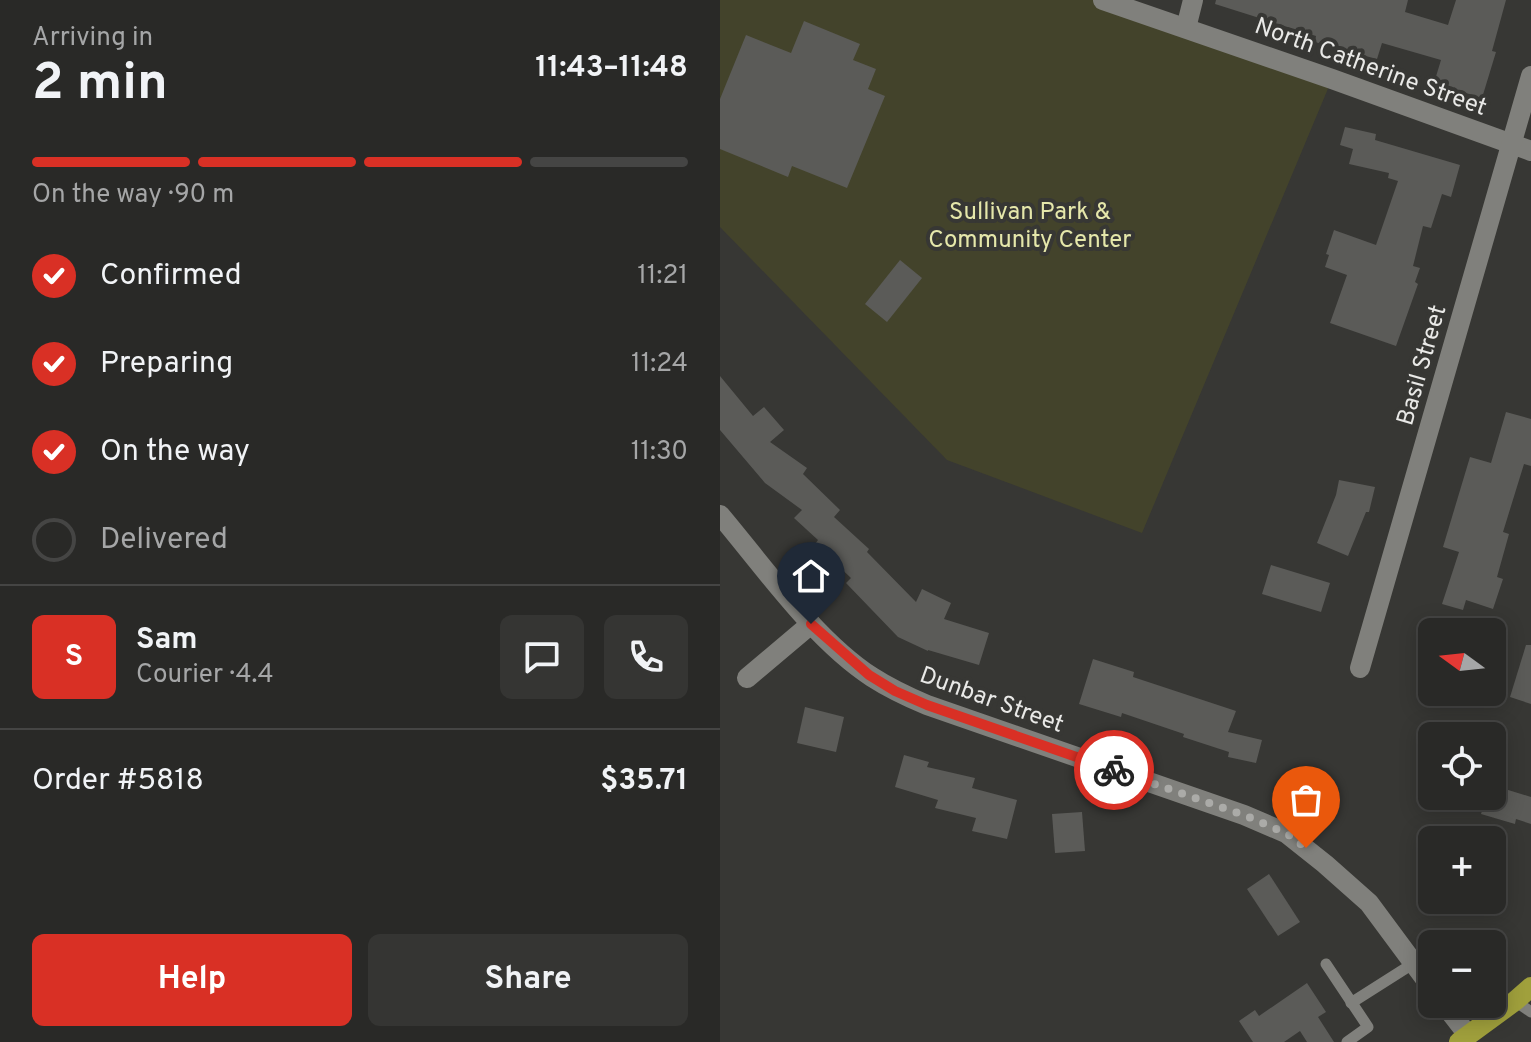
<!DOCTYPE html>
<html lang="en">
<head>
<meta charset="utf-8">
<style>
	body { margin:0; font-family:Overpass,sans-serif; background:#353533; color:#f1f3f6; height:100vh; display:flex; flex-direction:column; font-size:30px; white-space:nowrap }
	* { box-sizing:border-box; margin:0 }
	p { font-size:26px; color:#a5a6a7 }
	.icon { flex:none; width:44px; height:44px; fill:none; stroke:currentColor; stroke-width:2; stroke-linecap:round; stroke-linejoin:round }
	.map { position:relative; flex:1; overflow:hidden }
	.side { display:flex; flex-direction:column; background:#292927; width:720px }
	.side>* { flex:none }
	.needle { width:52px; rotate:285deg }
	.buttons { position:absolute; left:698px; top:618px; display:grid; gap:16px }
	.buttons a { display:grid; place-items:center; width:88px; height:88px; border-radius:12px; background:#292927; box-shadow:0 4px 20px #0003,0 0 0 2px #454544; font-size:40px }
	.pin { position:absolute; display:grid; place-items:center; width:68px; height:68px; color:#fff; margin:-82px -34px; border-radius:50% 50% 50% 0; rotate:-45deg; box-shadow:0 0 8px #0007 }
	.pin .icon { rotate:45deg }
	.courier { position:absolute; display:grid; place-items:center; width:80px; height:80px; margin:-40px; border:6px solid #d93025; border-radius:50%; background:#fff; color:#222; box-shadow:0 2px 10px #0007 }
	.head em { font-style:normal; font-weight:700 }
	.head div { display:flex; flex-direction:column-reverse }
	.head { display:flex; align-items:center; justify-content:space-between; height:136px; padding:0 32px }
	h1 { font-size:52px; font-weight:700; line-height:60px }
	.bar { display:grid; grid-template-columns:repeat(4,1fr); gap:12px 8px; align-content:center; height:96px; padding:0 32px }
	.bar i { height:10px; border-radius:6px; background:#454544 }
	.bar .selected { background:#d93025 }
	.bar p { grid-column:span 4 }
	.line { display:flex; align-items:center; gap:20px; padding:0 32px; border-top:2px solid #454544 }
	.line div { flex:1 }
	.round { display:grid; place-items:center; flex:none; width:84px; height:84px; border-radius:12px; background:#353533 }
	ol { padding:0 32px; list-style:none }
	li { display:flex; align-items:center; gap:24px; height:88px }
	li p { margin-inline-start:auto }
	li .icon { padding:8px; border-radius:50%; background:#d93025; color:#fff; stroke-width:4 }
	li:last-child { color:#a5a6a7 }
	li i { width:44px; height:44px; border:4px solid #454544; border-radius:50% }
	.button { display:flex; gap:16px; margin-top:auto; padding:16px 32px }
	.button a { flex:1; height:92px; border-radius:12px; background:#d93025; color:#fff; font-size:32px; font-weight:700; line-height:92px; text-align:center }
	.button a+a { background:#353533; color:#f1f3f6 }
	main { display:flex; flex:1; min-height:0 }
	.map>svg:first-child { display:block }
	.green { fill:#43432b }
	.building { fill:#5b5b58 }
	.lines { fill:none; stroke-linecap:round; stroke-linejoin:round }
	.service { stroke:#80807c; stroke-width:11 }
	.minor { stroke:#80807c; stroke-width:20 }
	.primary { stroke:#a0a03c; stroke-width:20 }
	.done { stroke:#ababa8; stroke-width:8; stroke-dasharray:0 14.4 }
	.route { stroke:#d93025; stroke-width:10 }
	.labels { text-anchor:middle; stroke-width:8; stroke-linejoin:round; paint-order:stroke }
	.street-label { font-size:24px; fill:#e9e9e7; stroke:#373734 }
	.park-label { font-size:24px; fill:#e5e7aa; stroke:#373734 }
</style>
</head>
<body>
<main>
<section class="side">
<div class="head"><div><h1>2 min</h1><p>Arriving in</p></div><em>11:43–11:48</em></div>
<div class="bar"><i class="selected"></i><i class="selected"></i><i class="selected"></i><i></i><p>On the way · 90 m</p></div>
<ol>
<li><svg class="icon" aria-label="check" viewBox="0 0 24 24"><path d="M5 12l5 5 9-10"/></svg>Confirmed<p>11:21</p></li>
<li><svg class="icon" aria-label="check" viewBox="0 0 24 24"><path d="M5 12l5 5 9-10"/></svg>Preparing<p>11:24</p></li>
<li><svg class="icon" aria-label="check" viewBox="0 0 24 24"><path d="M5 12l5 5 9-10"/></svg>On the way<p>11:30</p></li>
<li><i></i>Delivered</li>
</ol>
<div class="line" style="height:144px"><b class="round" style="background:#d93025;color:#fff">S</b><div><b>Sam</b><p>Courier · 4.4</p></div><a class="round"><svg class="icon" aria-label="chat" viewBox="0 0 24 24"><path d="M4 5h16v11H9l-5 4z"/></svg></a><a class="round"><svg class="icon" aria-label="phone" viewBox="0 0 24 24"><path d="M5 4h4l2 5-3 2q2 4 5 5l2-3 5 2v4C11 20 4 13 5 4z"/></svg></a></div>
<div class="line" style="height:104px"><div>Order #5818</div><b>$35.71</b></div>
<div class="button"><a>Help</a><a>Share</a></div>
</section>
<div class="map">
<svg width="811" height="1042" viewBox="0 0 811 1042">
	<rect width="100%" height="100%" fill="#373734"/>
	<polygon class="green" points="0,0 383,0 612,79 422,533 227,460 0,227"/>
	<g class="building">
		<polygon points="496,0 688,0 685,12 728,25 736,0 786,0 772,51 776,52 762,98 714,83 721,60 662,43 657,59 619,49 595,42 596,36 495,4"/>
		<polygon points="84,21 140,44 133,60 156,69 148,89 165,96 127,188 72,166 68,177 0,149 0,99 26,35 71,53"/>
		<polygon points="625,127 656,134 655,140 740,165 731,197 722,194 711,228 703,226 693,266 700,268 695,282 698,284 676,346 610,323 627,275 605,267 609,255 606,254 614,230 656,245 678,181 668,178 669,173 629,164 633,149 620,145"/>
		<polygon points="180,260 202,278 167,322 145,304"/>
		<polygon points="0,376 33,416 44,407 64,430 50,442 87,468 83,474 120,510 114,517 149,549 147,552 196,602 202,589 231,603 224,619 269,633 259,665 208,650 208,651 178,637 126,583 131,578 95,544 98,540 74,518 82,510 45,483 0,430"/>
		<polygon points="786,412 811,419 811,466 804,464 783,532 789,534 777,577 783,579 773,609 746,600 743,610 722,604 739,552 723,547 750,457 771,463"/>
		<polygon points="619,480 655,487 649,512 646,512 628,556 597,543 616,495"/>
		<polygon points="551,565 610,583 601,612 542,594"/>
		<polygon points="806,645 811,645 811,704 790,697"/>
		<polygon points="373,659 414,672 413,677 516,711 508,732 542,740 536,763 508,757 509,752 463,737 464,734 402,713 401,717 359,704"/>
		<polygon points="85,707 124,717 116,752 77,743"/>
		<polygon points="184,755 209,762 207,767 255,778 252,788 297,800 287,839 252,831 256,818 215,808 218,800 175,787"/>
		<polygon points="772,785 811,797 811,824 796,819 795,824 761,814 767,796 772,796"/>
		<polygon points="362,812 365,851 335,853 332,814"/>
		<polygon points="549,874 580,922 558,936 527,889"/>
		<polygon points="587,983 606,1012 598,1017 614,1042 587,1042 580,1031 564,1042 533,1042 519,1021 535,1010 539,1016"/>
	</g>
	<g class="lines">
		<g class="service">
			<polyline points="606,964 648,1027 627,1042"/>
			<polyline points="795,1001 811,1012"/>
			<polyline points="631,1003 694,963"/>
		</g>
		<g class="minor">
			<polyline points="383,0 612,79 811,151"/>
			<polyline points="466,28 473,0"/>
			<path d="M0,515C44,567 95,640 152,677C169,688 188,697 207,705L524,815L566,833L605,864L649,903L712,988"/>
			<polyline points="640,668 811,76"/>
			<polyline points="27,678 91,624"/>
			<polyline points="724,1004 748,1035"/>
		</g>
		<polyline class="primary" points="739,1042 795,1001 811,987"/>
	</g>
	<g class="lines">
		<polyline class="done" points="394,770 524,815 566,833 586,848"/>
		<polyline class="route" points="91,624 149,675 175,691 207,705 394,770"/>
	</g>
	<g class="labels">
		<g class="street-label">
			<text transform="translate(651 66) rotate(20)" y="8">North Catherine Street</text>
			<text transform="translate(701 365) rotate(-74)" y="8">Basil Street</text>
			<text transform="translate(272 699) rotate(20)" y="8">Dunbar Street</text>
		</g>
		<g class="park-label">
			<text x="310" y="219">Sullivan Park &amp;<tspan x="310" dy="28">Community Center</tspan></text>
		</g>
	</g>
</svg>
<div class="buttons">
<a><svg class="needle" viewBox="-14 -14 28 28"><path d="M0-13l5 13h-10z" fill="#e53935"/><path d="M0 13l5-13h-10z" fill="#a5a6a7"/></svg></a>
<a><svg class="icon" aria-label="locate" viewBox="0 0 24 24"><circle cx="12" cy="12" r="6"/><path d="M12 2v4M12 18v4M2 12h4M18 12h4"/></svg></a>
<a>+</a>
<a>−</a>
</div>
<div class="pin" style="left:586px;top:848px;background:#ea580c"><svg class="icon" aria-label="bag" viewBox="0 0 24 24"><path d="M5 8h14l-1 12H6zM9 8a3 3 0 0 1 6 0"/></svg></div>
<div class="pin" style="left:91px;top:624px;background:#1f2937"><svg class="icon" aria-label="home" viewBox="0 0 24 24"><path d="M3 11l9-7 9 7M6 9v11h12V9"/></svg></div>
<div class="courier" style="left:394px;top:770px"><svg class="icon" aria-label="bike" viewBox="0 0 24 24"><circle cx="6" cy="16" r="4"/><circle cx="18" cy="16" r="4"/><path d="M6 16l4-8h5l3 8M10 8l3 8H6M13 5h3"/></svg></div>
</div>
</main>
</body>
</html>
